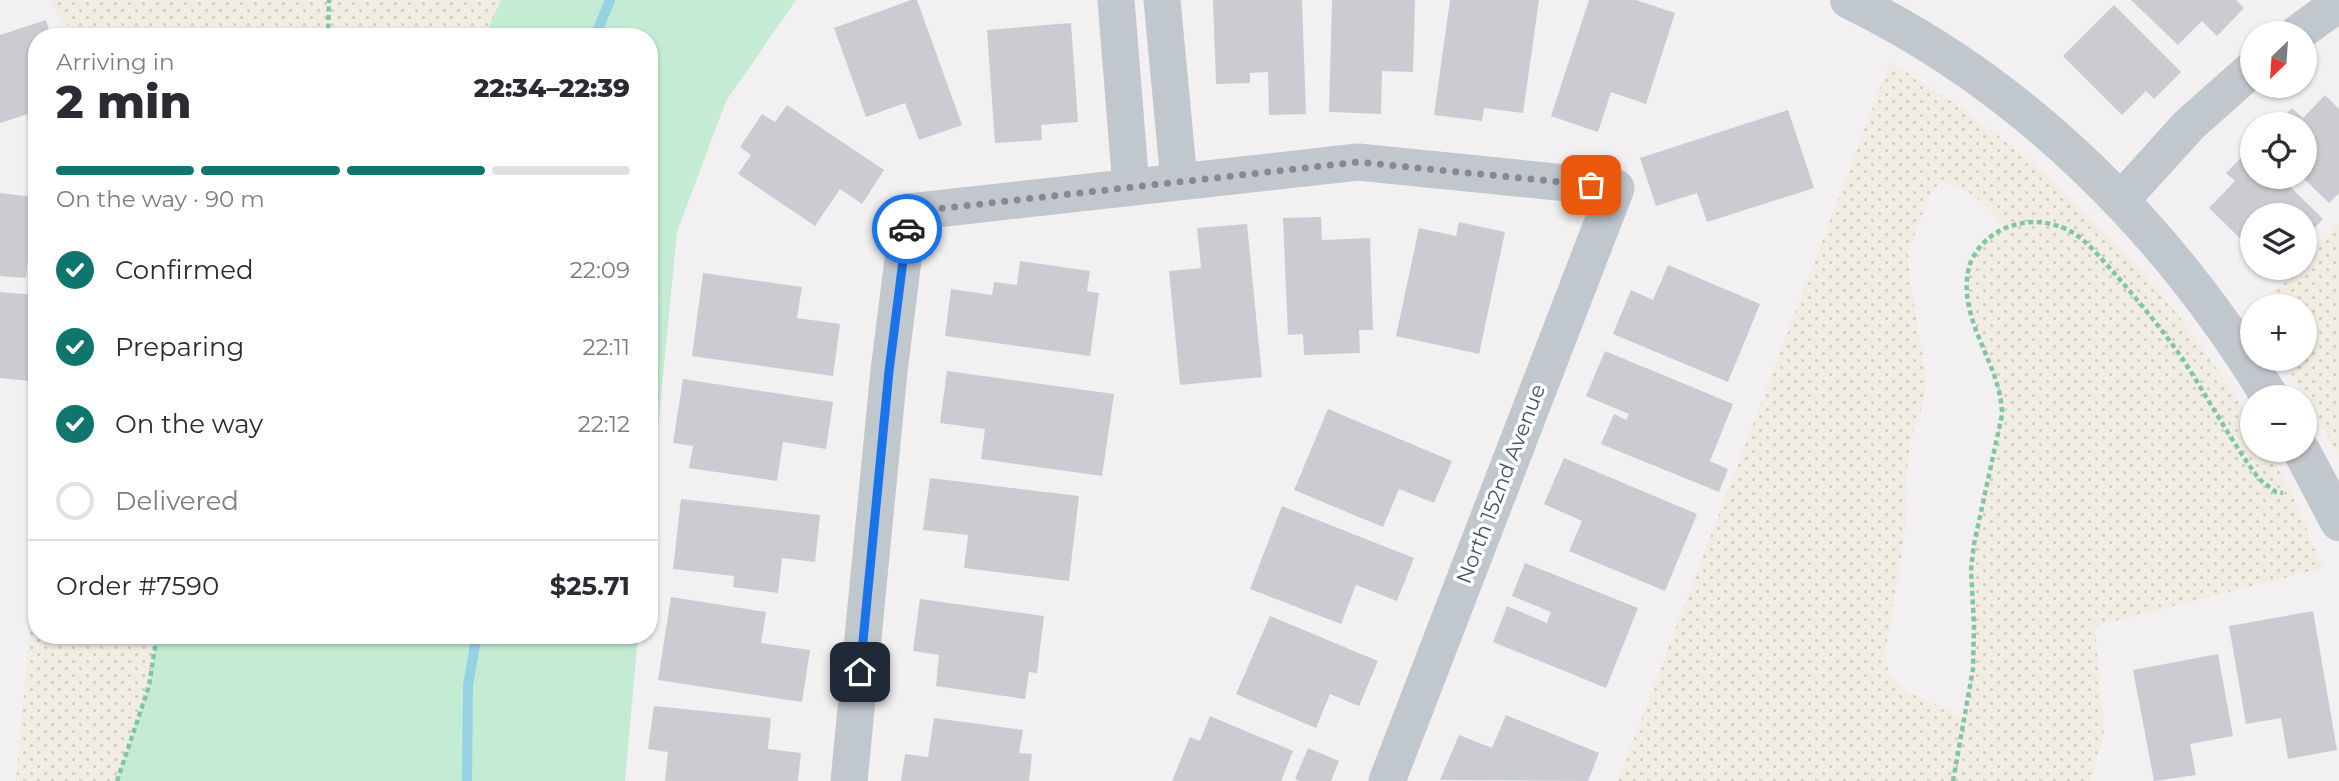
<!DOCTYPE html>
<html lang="en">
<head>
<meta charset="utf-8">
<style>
	body { margin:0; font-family:Montserrat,sans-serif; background:#f2f2f3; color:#2b2b33; height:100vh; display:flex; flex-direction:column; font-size:26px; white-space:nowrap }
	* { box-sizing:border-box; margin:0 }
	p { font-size:23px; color:#7c7c81 }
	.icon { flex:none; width:38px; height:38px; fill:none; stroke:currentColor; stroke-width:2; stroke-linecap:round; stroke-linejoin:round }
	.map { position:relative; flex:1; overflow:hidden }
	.sheet { position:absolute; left:28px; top:28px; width:630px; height:616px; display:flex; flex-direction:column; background:#fff; border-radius:28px; box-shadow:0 2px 5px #0004 }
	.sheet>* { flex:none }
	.needle { width:46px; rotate:205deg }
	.fabs { position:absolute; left:2240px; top:21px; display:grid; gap:14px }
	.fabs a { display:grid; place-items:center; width:77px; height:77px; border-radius:50%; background:#fff; box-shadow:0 2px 5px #0004; font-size:35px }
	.pin { position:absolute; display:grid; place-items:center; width:60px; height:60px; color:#fff; margin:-30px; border-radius:14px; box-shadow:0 4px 10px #0006 }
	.courier { position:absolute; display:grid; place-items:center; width:70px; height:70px; margin:-35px; border:5px solid #1a73e8; border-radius:50%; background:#fff; color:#222; box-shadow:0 2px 9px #0007 }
	.head em { font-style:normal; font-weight:800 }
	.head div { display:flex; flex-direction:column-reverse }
	.head { display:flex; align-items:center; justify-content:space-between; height:119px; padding:0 28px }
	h1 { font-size:46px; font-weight:800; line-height:52px }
	.bar { display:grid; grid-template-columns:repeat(4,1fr); gap:10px 7px; align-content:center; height:84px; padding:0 28px }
	.bar i { height:9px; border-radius:5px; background:#e1e1e2 }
	.bar .on { background:#0f766e }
	.bar p { grid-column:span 4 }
	.line { display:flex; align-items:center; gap:18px; padding:0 28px; border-top:2px solid #e1e1e2 }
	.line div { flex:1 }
	ol { padding:0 28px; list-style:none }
	li { display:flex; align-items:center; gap:21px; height:77px }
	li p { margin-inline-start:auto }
	li .icon { padding:7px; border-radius:50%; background:#0f766e; color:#fff; stroke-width:4 }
	li:last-child { color:#7c7c81 }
	li i { width:38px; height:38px; border:4px solid #e1e1e2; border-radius:50% }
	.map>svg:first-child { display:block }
	.grass { fill:#c4ebd3 }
	.sand { fill:url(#sand-dots); fill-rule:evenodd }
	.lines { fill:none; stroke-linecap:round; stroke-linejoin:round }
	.stream { stroke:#95d3e4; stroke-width:10 }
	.building { fill:#cbccd2 }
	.path { stroke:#7fc6a3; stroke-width:4.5; stroke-dasharray:5 3.5; stroke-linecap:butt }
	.minor { stroke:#c0c7cd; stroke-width:37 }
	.tertiary { stroke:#c0c7cd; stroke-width:38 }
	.done { stroke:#858a90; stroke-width:7; stroke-dasharray:0 12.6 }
	.route { stroke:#1a73e8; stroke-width:9 }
	.labels { text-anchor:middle; stroke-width:7; stroke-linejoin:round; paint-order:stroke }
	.street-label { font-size:21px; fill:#4a535c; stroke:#fff }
</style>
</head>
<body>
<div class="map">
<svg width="2339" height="781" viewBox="0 0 2339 781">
	<defs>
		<pattern id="sand-dots" width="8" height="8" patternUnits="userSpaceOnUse" patternTransform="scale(1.75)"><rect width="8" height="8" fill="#f2ede3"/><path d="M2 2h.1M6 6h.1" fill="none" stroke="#d1cdc5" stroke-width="1.8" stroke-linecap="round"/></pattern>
	</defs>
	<rect width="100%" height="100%" fill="#f2f0f0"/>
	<g class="grass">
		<polygon points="49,0 796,0 726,101 677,232 649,519 649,37 76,37"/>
		<polygon points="37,565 37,635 638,635 625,781 16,781"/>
	</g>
	<g class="sand">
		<polygon points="49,0 501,0 484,37 76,37"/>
		<path d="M1890,62C2016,137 2129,240 2211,361C2220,373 2249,412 2252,423C2254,431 2252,442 2252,450H2268L2291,492L2323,568L2095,626L2104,734L2091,781H1618ZM1939,183C1967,182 1989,209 2007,227C1921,265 2001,356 2002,415L1974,544L1971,569L1974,625L1973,669L1965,719L1902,688L1889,673L1885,654L1904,540L1907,512L1905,489L1910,443L1922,406L1926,377L1910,279L1908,251L1931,193Z"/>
		<polygon points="2339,224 2339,456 2283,359 2305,359 2305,306 2258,306 2296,268 2305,268 2305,259"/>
		<polygon points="37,565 37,635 157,635 149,686 117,781 16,781"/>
	</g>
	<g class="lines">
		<g class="stream">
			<polyline points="595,37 610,0"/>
			<polyline points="467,781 468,685 477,635"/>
		</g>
	</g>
	<g class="building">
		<polygon points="911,0 917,0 962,125 919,140 905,103 866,117 834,28"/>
		<polygon points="1213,0 1302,0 1306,114 1269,115 1268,72 1250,73 1250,83 1216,84"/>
		<polygon points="1332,0 1415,0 1413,72 1382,71 1381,114 1329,112"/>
		<polygon points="1450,0 1539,0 1523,113 1484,108 1482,121 1434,115"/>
		<polygon points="1589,0 1636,0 1675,13 1646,104 1611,92 1598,132 1551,116"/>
		<polygon points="2131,0 2236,0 2244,8 2217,36 2202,21 2178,45"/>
		<polygon points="2114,5 2181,72 2154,99 2146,91 2122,115 2063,56"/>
		<polygon points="46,20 51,37 37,37 37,111 0,123 0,35"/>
		<polygon points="1071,23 1078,122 1041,125 1042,140 995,143 987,30"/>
		<polygon points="2325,95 2339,109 2339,193 2329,203 2302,177 2305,177 2305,124 2276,124 2292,108 2303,118"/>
		<polygon points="787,105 884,170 862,204 840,189 815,226 738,174 751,155 740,147 762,114 775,122"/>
		<polygon points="1788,110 1814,188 1707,222 1697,193 1656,206 1640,158"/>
		<polygon points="2252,147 2252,177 2280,177 2323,219 2305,238 2305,215 2252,215 2252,250 2209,208 2235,181 2226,173"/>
		<polygon points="0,193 34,197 26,278 0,276"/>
		<polygon points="1321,217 1322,240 1370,238 1373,330 1359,330 1360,353 1304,355 1303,334 1288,335 1283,218"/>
		<polygon points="1459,222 1505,232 1479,354 1396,336 1419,228 1456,236"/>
		<polygon points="1247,224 1262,377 1180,385 1169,271 1201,268 1197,228"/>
		<polygon points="1020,261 1090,271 1087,291 1099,293 1090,356 945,336 951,289 992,295 994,282 1017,285"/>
		<polygon points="1668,265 1760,304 1728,382 1613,334 1631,290 1653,300"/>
		<polygon points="703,273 802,287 797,318 840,324 833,376 692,356"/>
		<polygon points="0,292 36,295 29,381 0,378"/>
		<polygon points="1605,351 1733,404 1710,461 1728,469 1719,492 1601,444 1614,414 1626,420 1629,414 1586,396"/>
		<polygon points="947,371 1114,394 1102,476 981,459 985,429 940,423"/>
		<polygon points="683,379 833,402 826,449 783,442 777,481 689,468 693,446 673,443"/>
		<polygon points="1328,409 1452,461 1434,503 1399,489 1383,527 1294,490"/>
		<polygon points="1564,458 1697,514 1665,591 1569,551 1582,521 1544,504"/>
		<polygon points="930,478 1079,496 1069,581 964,568 968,535 923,530"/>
		<polygon points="681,499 820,515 815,562 782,558 778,593 733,587 734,576 673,569"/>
		<polygon points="1282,506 1414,558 1397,601 1356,585 1341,624 1250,589"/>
		<polygon points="1525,563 1638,608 1606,688 1493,642 1507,606 1547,623 1551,612 1512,596"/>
		<polygon points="671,597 766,612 761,643 810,650 802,702 658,680"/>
		<polygon points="920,599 1044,616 1037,673 1029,672 1025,699 936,686 939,655 913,651"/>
		<polygon points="2313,611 2337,750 2288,759 2281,718 2246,724 2229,626"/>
		<polygon points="1270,616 1378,661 1359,706 1330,694 1316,728 1236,694"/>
		<polygon points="2218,654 2233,736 2190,744 2196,775 2154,781 2133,670"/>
		<polygon points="654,706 771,718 768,749 801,753 798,781 665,781 668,752 648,749"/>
		<polygon points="1506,715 1599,753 1588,781 1440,780 1459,735 1492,748"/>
		<polygon points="1210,716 1293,751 1281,781 1172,781 1190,737 1200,741"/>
		<polygon points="934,718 1023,730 1019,753 1032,754 1029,781 901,781 905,754 928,757"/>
		<polygon points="1308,748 1339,761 1331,781 1300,781 1295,779"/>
	</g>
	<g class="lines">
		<g class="path">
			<polyline points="328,37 329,0"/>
			<polyline points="117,781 149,686 157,635"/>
			<path d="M1953,781L1973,669L1974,625L1971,569L1974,544L2002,415C2002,364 1956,320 1969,267C1974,249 1991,233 2008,227C2028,219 2051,221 2070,231C2087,240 2103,261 2116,275C2139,302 2162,329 2182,358C2208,398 2231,441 2259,479L2276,492L2283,493"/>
		</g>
		<g class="minor">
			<polyline points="1116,0 1131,187"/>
			<polyline points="1162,0 1179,181"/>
			<polyline points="2298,33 2339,3"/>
			<polyline points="2121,200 2189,125 2252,69"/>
			<polyline points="849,781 889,371 909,212 1358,162 1616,188 1387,781"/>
		</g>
		<g class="tertiary">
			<path d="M1849,0C2026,86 2169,231 2270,397"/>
			<polyline points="2301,450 2339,522"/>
		</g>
	</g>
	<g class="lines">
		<polyline class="done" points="907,229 909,212 1358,162 1591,185"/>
		<polyline class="route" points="860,672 889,371 907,229"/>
	</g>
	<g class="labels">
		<g class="street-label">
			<text transform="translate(1501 484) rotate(-69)" y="7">North 152nd Avenue</text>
		</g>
	</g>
</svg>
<div class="fabs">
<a><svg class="needle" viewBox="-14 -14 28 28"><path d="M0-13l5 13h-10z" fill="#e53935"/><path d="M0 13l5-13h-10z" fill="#7c7c81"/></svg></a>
<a><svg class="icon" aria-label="locate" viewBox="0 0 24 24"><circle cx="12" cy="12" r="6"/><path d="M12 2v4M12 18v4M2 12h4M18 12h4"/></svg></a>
<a><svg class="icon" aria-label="layers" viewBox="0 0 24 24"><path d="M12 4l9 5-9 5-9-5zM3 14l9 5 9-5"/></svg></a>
<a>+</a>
<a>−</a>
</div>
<div class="pin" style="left:1591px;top:185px;background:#ea580c"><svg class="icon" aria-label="bag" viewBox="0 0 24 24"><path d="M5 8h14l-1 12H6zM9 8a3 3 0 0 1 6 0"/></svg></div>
<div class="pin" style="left:860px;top:672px;background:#1f2937"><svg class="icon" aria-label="home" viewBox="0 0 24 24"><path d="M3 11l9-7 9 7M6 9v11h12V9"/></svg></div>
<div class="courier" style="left:907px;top:229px"><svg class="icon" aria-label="car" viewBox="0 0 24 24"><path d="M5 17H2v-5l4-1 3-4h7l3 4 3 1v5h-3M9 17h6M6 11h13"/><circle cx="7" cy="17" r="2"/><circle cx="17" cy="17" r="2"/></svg></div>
<section class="sheet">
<div class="head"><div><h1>2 min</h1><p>Arriving in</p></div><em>22:34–22:39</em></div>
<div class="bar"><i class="on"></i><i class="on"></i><i class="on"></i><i></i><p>On the way · 90 m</p></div>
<ol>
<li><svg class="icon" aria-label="check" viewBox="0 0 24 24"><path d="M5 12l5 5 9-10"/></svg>Confirmed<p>22:09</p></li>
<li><svg class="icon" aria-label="check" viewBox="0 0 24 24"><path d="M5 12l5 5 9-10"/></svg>Preparing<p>22:11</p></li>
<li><svg class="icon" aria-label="check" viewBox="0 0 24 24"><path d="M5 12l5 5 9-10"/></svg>On the way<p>22:12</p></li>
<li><i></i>Delivered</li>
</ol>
<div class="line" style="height:91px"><div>Order #7590</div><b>$25.71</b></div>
</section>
</div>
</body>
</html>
